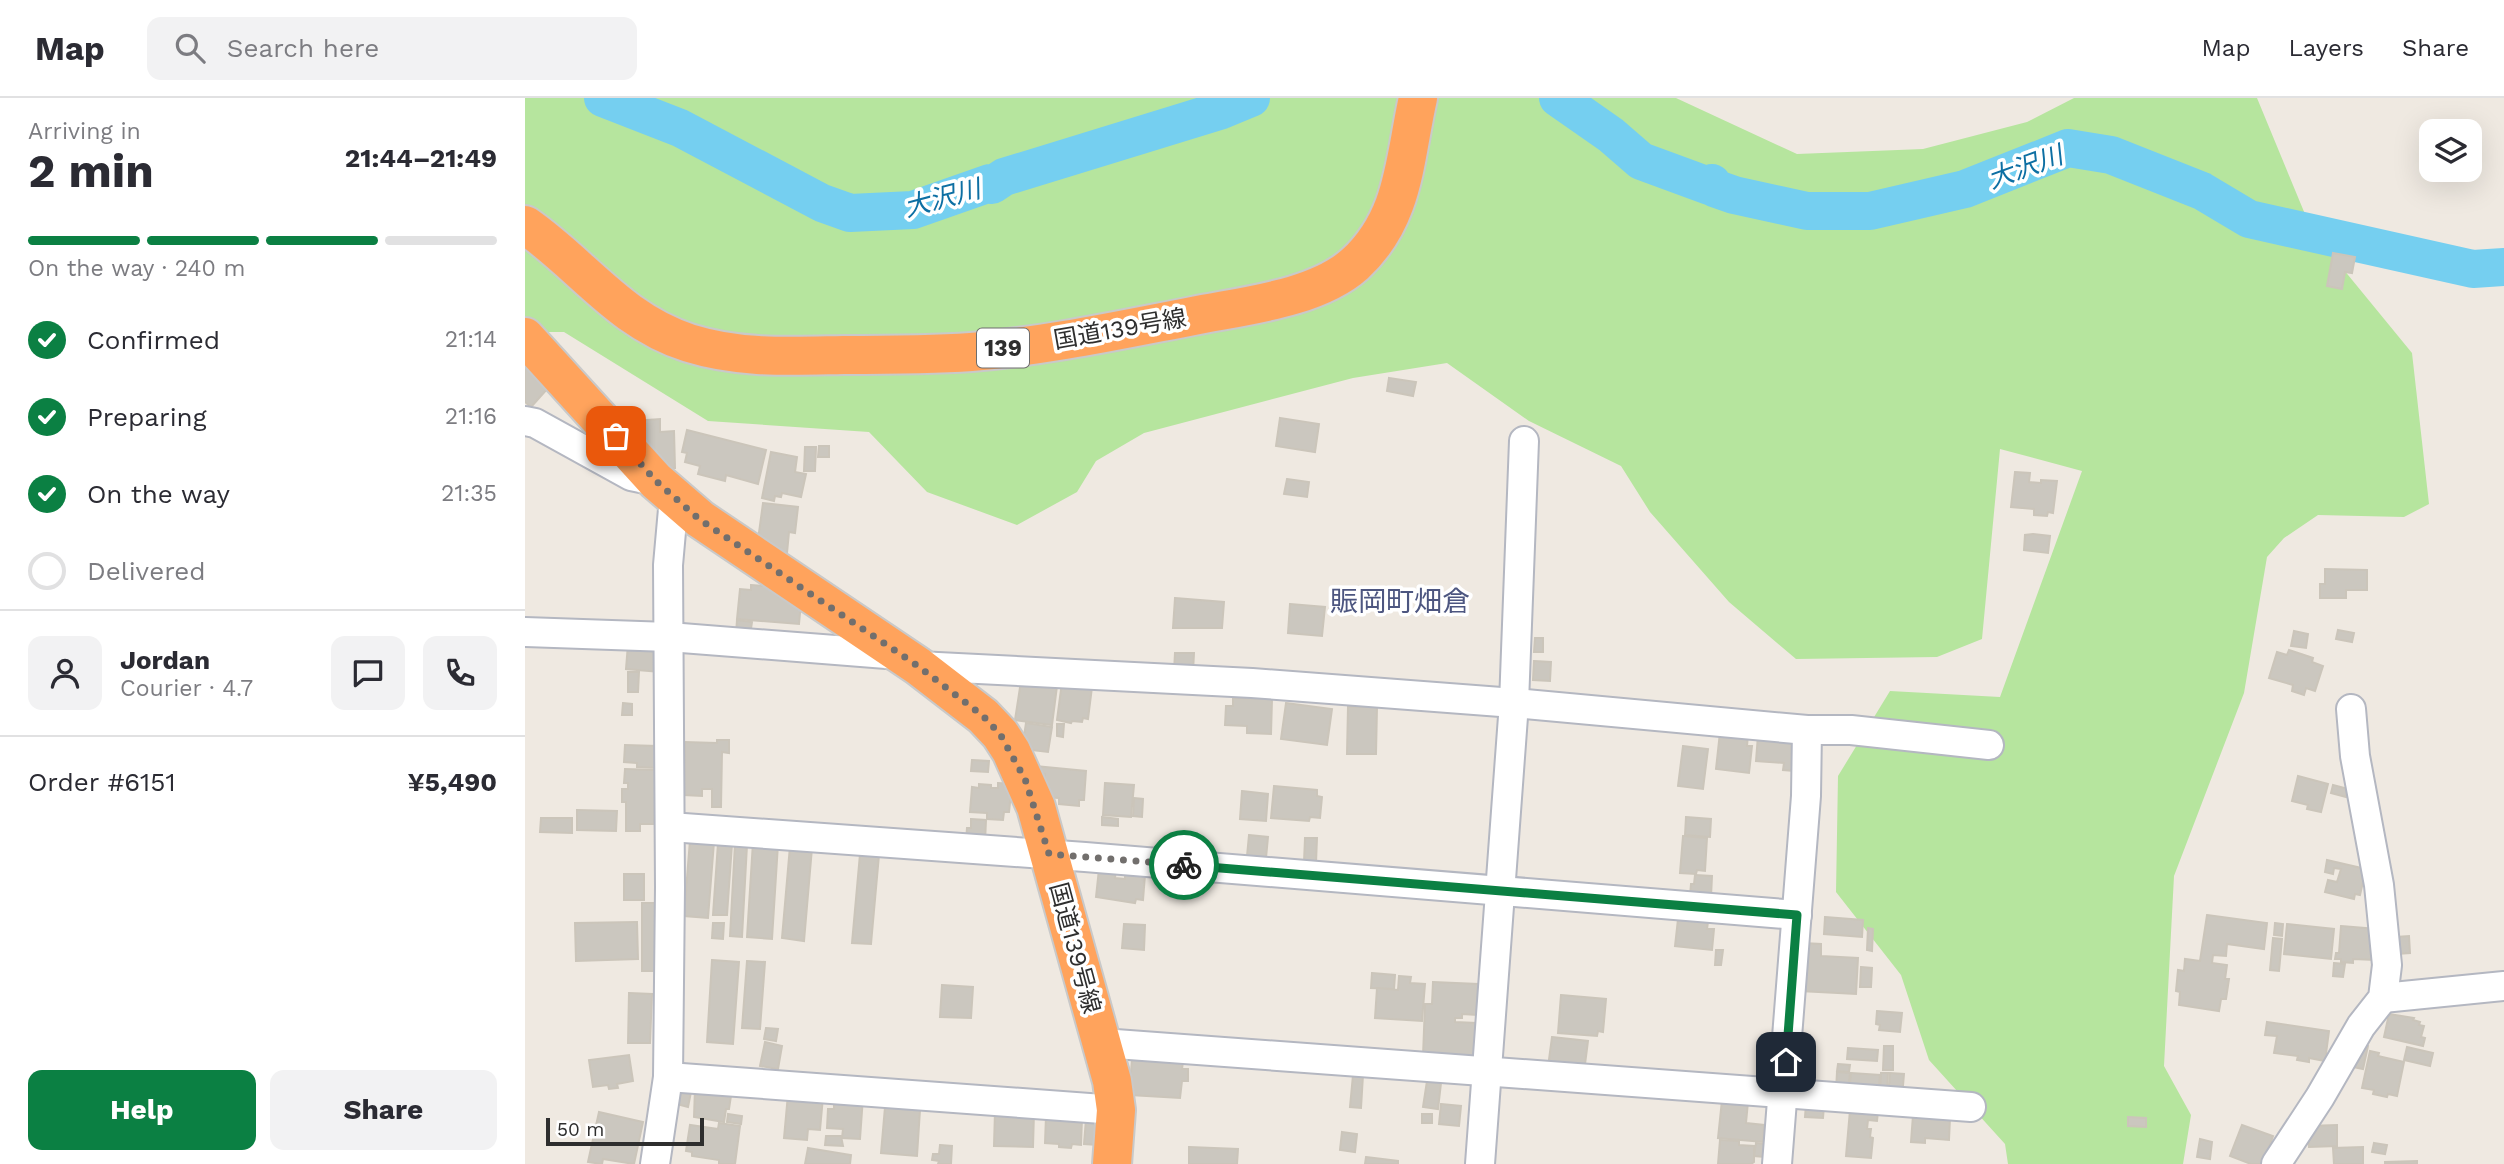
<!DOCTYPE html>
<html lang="en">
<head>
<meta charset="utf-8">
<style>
	body { margin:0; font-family:"Work Sans","Noto Sans JP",sans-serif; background:#f2f2f3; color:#2b2b33; height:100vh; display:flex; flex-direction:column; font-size:26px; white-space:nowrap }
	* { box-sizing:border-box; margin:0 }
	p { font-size:23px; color:#7c7c81 }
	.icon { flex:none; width:38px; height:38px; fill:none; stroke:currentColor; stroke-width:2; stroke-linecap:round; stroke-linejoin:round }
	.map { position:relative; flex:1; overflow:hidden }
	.details { display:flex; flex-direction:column; background:#fff; width:525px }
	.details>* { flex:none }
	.controls { position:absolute; left:1894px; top:21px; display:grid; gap:14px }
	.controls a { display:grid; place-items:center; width:63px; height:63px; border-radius:14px; background:#fff; box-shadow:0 7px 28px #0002; font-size:35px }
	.scale { position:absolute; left:21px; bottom:18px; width:158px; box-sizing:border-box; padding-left:7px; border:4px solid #2e2e2e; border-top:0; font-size:19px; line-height:24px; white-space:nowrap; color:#2e2e2e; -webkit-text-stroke:5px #fff; paint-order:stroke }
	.pin { position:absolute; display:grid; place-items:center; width:60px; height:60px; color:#fff; margin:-30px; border-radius:14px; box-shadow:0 4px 10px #0006 }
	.courier { position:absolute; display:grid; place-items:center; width:70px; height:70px; margin:-35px; border:5px solid #0b8043; border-radius:50%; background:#fff; color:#222; box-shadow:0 2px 9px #0007 }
	.head em { font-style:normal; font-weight:700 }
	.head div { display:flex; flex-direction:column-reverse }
	.head { display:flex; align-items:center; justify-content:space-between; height:119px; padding:0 28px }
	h1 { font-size:46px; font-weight:700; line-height:52px }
	.bar { display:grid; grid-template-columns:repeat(4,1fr); gap:10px 7px; align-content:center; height:84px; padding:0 28px }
	.bar i { height:9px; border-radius:5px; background:#e1e1e2 }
	.bar .selected { background:#0b8043 }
	.bar p { grid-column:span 4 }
	.line { display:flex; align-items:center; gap:18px; padding:0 28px; border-top:2px solid #e1e1e2 }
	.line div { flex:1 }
	.round { display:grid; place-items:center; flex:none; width:74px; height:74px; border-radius:14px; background:#f2f2f3 }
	ol { padding:0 28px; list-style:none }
	li { display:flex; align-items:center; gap:21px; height:77px }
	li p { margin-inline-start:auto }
	li .icon { padding:7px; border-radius:50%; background:#0b8043; color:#fff; stroke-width:4 }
	li:last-child { color:#7c7c81 }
	li i { width:38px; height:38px; border:4px solid #e1e1e2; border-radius:50% }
	.cta { display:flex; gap:14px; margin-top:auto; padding:14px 28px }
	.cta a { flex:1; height:80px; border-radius:14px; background:#0b8043; color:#fff; font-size:28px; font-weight:700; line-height:80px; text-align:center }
	.cta a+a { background:#f2f2f3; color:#2b2b33 }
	header { display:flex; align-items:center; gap:42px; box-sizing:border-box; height:98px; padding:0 35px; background:#fff; border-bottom:2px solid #e1e1e2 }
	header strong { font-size:33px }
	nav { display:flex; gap:38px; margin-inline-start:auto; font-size:24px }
	.search { width:490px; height:63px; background:#f2f2f3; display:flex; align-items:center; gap:18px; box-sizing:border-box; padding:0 24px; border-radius:14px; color:#7c7c81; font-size:26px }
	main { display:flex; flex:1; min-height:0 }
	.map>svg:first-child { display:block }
	.green { fill:#b6e59e }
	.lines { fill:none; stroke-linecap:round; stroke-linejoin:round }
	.river { stroke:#75cff0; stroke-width:38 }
	.building { fill:#cbc7bf; stroke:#cbc5ba; stroke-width:2 }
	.minor-casing { stroke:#b4b7c1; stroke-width:32 }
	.highway-casing { stroke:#c9c9c9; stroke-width:42 }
	.minor { stroke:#fff; stroke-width:28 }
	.highway { stroke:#ffa35c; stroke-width:38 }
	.done { stroke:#726f6d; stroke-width:7; stroke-dasharray:0 12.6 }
	.route { stroke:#0b8043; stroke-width:9 }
	.labels { text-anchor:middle; stroke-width:7; stroke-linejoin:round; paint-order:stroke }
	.shield { fill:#fff; stroke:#6d6d6d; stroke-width:2 }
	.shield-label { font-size:23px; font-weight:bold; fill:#2e2e2e }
	.street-label { font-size:24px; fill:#2e2e2e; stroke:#fff }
	.water-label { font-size:26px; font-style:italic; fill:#0d6fa3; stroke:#fff }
	.quarter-label { font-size:28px; fill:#4d5680; stroke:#fff }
</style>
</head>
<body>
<header>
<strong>Map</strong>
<div class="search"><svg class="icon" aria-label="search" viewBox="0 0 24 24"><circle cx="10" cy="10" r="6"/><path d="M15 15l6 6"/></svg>Search here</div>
<nav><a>Map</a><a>Layers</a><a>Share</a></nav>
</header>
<main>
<section class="details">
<div class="head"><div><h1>2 min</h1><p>Arriving in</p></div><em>21:44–21:49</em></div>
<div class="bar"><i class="selected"></i><i class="selected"></i><i class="selected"></i><i></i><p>On the way · 240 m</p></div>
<ol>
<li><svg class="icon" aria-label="check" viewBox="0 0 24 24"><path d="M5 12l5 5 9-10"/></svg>Confirmed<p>21:14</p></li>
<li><svg class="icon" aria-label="check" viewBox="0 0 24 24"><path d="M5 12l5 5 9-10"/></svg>Preparing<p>21:16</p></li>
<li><svg class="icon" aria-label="check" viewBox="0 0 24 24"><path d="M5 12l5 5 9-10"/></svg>On the way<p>21:35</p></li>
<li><i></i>Delivered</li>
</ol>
<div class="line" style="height:126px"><a class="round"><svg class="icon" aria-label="person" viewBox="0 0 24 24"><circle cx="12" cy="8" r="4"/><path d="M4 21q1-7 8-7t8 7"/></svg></a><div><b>Jordan</b><p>Courier · 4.7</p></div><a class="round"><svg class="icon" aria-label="chat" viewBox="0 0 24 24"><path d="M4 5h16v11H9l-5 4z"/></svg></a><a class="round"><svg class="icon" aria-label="phone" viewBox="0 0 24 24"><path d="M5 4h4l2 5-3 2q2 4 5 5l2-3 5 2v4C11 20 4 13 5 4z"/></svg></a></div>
<div class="line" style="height:91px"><div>Order #6151</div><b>¥5,490</b></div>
<div class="cta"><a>Help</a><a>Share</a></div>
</section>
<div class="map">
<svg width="1979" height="1066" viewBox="0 0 1979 1066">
	<rect width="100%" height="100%" fill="#efe9e1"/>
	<polygon class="green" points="0,0 1151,0 1272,56 1398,51 1502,24 1549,0 1732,0 1787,133 1887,255 1904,406 1879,419 1793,417 1759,440 1742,459 1719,595 1649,778 1639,968 1666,1017 1658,1066 1483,1066 1480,1046 1404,962 1376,877 1311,794 1313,678 1365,593 1475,599 1557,373 1475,351 1457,541 1412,559 1271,561 1204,504 1125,414 1096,368 1004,323 922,265 828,280 619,335 571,363 552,394 492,427 402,394 344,334 183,323 39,234 0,234"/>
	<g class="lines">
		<g class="river">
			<polyline points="78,0 155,30 297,105 325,115 388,112 465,85 467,87 479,79 697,12 726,0"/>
			<polyline points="1033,0 1086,37 1116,63 1184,88 1187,85 1189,90 1209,97 1282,113 1345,113 1440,91 1543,50 1586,57 1677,93 1724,121 1948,171 1979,169"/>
		</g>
	</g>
	<g class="building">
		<polygon points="1808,155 1830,159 1827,175 1820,174 1817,191 1802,188"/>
		<polygon points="0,269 23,290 6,309 0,304"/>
		<polygon points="864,280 891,284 888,298 862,293"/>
		<polygon points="755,320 794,326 790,354 751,348"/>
		<polygon points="135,321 135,334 149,333 150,370 134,371 109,343 108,323"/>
		<polygon points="162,332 241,352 233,386 201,377 200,383 173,376 175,368 160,364 162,355 157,354"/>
		<polygon points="294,348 304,348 304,359 293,359"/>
		<polygon points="280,349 291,349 290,373 279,373"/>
		<polygon points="246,354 272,359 270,374 281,376 276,399 257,395 256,399 250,398 249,403 237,400"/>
		<polygon points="1490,374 1505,375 1504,384 1516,385 1516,382 1532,383 1528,415 1523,414 1522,418 1509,417 1509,411 1486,409"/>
		<polygon points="762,381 784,384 782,399 759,396"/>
		<polygon points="238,405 273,409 270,435 264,434 262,455 245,452 245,444 233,442"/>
		<polygon points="1508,436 1525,438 1523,455 1499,452 1500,437"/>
		<polygon points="1800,471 1842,472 1842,492 1821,492 1821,500 1795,500 1795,486 1800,486"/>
		<polygon points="226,487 255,489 254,499 270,500 276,504 274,526 212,521 215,491 226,492"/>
		<polygon points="650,500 699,504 697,530 648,530"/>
		<polygon points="765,506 800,509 797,538 763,535"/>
		<polygon points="212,522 227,524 225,537 211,536"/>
		<polygon points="1813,532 1829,535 1827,544 1811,541"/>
		<polygon points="1769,533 1783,536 1781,550 1766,548"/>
		<polygon points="1010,540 1018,540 1018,554 1009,554"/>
		<polygon points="103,546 138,549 135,574 101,571"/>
		<polygon points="1764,552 1788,560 1787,564 1798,568 1790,593 1781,590 1779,597 1767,593 1768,587 1744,580 1752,554 1762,557"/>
		<polygon points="650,555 669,555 668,574 649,573"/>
		<polygon points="1009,563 1026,564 1025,583 1008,582"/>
		<polygon points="103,574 114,574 113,594 103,594"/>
		<polygon points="496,583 532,588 527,627 490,622"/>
		<polygon points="537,584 567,589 563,621 558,620 557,624 547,623 546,625 532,622"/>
		<polygon points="708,600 747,601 746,636 722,635 722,628 700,627 701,608 708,608"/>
		<polygon points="98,605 107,606 107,617 97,617"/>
		<polygon points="761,605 807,611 802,647 756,641"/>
		<polygon points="823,609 852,609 851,656 822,656"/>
		<polygon points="501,625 527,629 523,654 497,651"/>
		<polygon points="532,626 539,626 538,639 532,638"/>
		<polygon points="1195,634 1223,637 1222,648 1227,648 1224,675 1191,671"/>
		<polygon points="1233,637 1262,639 1262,645 1272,645 1269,673 1258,672 1259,665 1231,663"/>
		<polygon points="192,642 204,642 204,655 197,654 196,709 187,709 187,691 177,691 177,698 159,697 160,644 192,645"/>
		<polygon points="100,647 132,648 131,670 112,669 112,665 99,664"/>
		<polygon points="1158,648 1183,651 1178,691 1153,688"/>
		<polygon points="447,662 464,663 463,674 446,673"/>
		<polygon points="510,668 561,673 559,702 554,702 554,708 534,706 534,700 518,699 520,676 509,675"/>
		<polygon points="100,671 131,672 129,726 115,726 115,733 101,733 101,704 97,704 97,691 103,691 103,685 99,685"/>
		<polygon points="1773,678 1803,686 1796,714 1782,711 1783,707 1767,703"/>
		<polygon points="473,685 487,686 484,714 479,714 478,722 462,721 462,715 445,714 447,689 454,690 454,686 466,687 466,690 473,690"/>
		<polygon points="580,685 609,687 606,719 578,717"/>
		<polygon points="1808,687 1823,691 1821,699 1806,695"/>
		<polygon points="749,688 792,692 792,698 797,699 795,720 785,719 784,723 746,720"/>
		<polygon points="717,693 743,696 741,723 715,721"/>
		<polygon points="609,700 618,701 617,719 608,718"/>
		<polygon points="52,712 92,713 91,733 52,732"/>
		<polygon points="577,719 593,721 593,728 577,727"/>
		<polygon points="1161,719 1186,721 1185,739 1160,737"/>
		<polygon points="16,720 47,720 47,735 15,734"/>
		<polygon points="446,721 461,722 460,744 441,743 442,730 446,730"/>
		<polygon points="724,737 743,739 741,760 722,758"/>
		<polygon points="1158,738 1182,740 1180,773 1172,772 1171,776 1155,775"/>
		<polygon points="780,740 792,740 791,765 779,764"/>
		<polygon points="165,742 189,744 183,820 159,818"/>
		<polygon points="228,744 253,746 247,841 222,839"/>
		<polygon points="193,745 207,746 202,817 188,817"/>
		<polygon points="210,746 222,747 217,839 205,838"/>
		<polygon points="265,748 287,750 279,843 257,840"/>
		<polygon points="335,756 354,757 346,846 327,845"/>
		<polygon points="1802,762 1841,771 1835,797 1830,796 1829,801 1800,794 1803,782 1812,784 1816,771 1809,770 1808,776 1800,774"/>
		<polygon points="574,771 591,772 590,780 600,781 600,775 620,777 618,802 611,801 610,805 571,799"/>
		<rect x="99" y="776" width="20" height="26"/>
		<polygon points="1170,777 1187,778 1186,799 1165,798 1166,786 1169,786"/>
		<rect x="117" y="805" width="15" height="68"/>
		<polygon points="1682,817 1742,825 1739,851 1702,846 1701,858 1688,857 1687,865 1702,867 1700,881 1704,881 1701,901 1696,901 1694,913 1654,907 1655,894 1651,893 1653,872 1659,873 1660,861 1675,863"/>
		<polygon points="1300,819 1338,822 1337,839 1299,836"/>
		<polygon points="1153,821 1183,824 1182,831 1189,831 1187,852 1150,848"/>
		<polygon points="112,824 113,861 51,863 50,825"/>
		<polygon points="188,825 199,825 198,841 187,840"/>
		<polygon points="1750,825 1758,826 1757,838 1749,837"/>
		<polygon points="599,826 620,827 619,852 597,850"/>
		<polygon points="1762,826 1809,831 1806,861 1759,856"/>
		<polygon points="1816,828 1852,831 1850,862 1828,861 1828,865 1816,864 1816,861 1810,861 1811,855 1814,855"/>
		<polygon points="1343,830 1348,831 1347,853 1342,852"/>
		<polygon points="1884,838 1885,855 1872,856 1871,839"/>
		<polygon points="1748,840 1757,841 1754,873 1745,872"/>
		<polygon points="1278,845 1296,846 1296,858 1333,860 1331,896 1275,893"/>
		<polygon points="1191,852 1198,852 1196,867 1190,867"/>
		<polygon points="187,862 214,864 208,946 182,944"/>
		<polygon points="222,863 240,864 235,931 217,930"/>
		<polygon points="1809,865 1820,866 1818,879 1808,878"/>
		<polygon points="1336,869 1347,870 1346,889 1335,889"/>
		<polygon points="847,875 870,877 869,891 846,890"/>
		<polygon points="874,878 886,879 885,885 900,886 897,923 850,920 852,890 873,892"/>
		<polygon points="908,884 953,886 952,917 937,916 937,920 930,920 930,924 951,925 950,961 898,958 900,906 907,906"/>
		<polygon points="417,887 448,889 446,920 415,919"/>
		<polygon points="104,895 127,896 125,945 103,945"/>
		<polygon points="1036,897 1081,901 1078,934 1073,933 1072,938 1033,935"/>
		<polygon points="1352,913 1377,915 1375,934 1354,932 1355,927 1351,926"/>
		<polygon points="1864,916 1889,920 1888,922 1895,924 1894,927 1899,928 1896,939 1900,940 1898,948 1859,939"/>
		<polygon points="1742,924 1804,933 1800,963 1784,960 1784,964 1772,962 1773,958 1749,955 1752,938 1740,937"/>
		<polygon points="241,930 253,931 251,943 239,941"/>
		<polygon points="1027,939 1063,943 1059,974 1023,969"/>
		<polygon points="240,944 257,948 253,971 235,968"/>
		<polygon points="1833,945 1843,948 1838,971 1828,969"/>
		<polygon points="1359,948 1368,948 1368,972 1358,972"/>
		<polygon points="1882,949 1908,955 1905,968 1879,962"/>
		<polygon points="1323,950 1353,952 1352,963 1322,961"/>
		<polygon points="1845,953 1854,955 1853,958 1879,964 1872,998 1863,996 1862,999 1848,996 1849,992 1837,990"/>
		<polygon points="104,957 108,983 92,986 93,990 84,991 83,987 68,989 64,962"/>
		<polygon points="607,961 658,964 657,971 663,971 663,983 657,983 655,1000 605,997 600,973 606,974"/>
		<polygon points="1313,966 1325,967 1324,974 1312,973"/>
		<polygon points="1312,974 1325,975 1323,993 1311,992"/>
		<polygon points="1326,975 1355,977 1353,996 1324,993"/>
		<polygon points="1356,975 1363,975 1362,997 1355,996"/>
		<polygon points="1365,975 1379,976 1377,999 1363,998"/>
		<polygon points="828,977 838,977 836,1010 825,1009"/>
		<polygon points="902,983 916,985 913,1011 898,1009"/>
		<polygon points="153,986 167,989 163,1009 148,1005"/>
		<polygon points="170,990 207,991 204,1011 201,1011 199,1024 169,1019"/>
		<polygon points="263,996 298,999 295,1032 283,1031 282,1042 259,1040"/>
		<polygon points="309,998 338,999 335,1041 317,1040 318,1031 302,1030 303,1011 309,1011"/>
		<polygon points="1197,1002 1223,1004 1221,1025 1239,1027 1238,1044 1193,1040"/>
		<polygon points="916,1006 936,1008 934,1028 914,1026"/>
		<polygon points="1281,1006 1299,1008 1298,1020 1280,1019"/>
		<polygon points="360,1009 395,1012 392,1058 356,1055"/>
		<polygon points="1325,1012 1353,1014 1352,1023 1343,1022 1342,1031 1346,1031 1345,1039 1348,1040 1346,1060 1321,1058"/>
		<polygon points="470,1013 509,1014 508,1049 469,1048"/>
		<polygon points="74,1014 118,1024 109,1066 78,1061 77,1066 63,1064"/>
		<polygon points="203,1016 217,1018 216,1026 202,1024"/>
		<rect x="897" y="1016" width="10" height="9"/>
		<polygon points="1388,1017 1425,1020 1424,1042 1400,1040 1400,1045 1386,1044"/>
		<polygon points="521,1018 557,1020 556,1047 547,1046 546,1050 534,1049 534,1046 520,1045"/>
		<polygon points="1603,1019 1621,1020 1621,1029 1603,1028"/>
		<polygon points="561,1021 575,1022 573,1047 559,1046"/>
		<polygon points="194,1025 215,1028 210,1066 194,1066 194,1062 167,1058 167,1054 161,1053 165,1027 193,1031"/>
		<polygon points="1717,1027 1748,1038 1738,1066 1726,1066 1705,1058"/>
		<polygon points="1812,1027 1812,1048 1784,1049 1783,1028"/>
		<polygon points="817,1034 832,1036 830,1054 815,1052"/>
		<polygon points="301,1038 316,1038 318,1048 300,1047"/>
		<polygon points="1675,1041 1687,1044 1685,1061 1672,1059"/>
		<polygon points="1195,1042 1214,1043 1214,1047 1229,1048 1229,1064 1226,1066 1193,1066"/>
		<polygon points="1231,1045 1241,1046 1240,1059 1229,1058"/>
		<polygon points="1849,1045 1862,1047 1860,1056 1847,1054"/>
		<polygon points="415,1047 427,1048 426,1066 413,1066 414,1063 407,1062 408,1056 414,1056"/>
		<polygon points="664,1049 713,1051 712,1066 664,1066"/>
		<polygon points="1838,1049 1838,1066 1809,1066 1808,1050"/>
		<polygon points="283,1050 326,1057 325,1066 280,1066"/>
		<polygon points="841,1059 873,1063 873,1066 840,1066"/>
		<polygon points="1892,1063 1892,1066 1860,1066 1860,1064"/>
	</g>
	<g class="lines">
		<g class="minor-casing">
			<g id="minor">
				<polyline points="0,323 10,325 106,378 130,383"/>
				<polyline points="0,534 144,539 374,557"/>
				<polyline points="393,568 727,585 989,605 1282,632 1326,632 1464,647"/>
				<polyline points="145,729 560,759 1272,817"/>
				<polyline points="1858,900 1979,888"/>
				<polyline points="577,945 1446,1009"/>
				<polyline points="143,979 591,1012"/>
				<polyline points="130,1066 143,979 145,789 143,467 149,400"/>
				<polyline points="955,1066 989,605 999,343"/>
				<polyline points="1252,1066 1281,698 1282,632"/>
				<polyline points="1751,1066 1795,999 1836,928 1858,900 1862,867 1854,787 1830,658 1826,611"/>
			</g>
		</g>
		<g class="highway-casing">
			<g id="highway">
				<path d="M0,127C58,167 93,222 164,245C215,261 265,258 318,257C360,257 404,257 446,254C521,248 595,232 668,218C717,208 791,201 830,166C880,120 879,62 893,0"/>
				<polyline points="0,239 131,383 175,421 393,568 458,618 475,636 486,653 511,709 587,983 591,1012 587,1066"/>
			</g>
		</g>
		<use href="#minor" class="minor"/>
		<use href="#highway" class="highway"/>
	</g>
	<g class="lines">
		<polyline class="done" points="91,338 131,383 174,421 393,568 458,618 475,636 500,681 524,756 659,767"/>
		<polyline class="route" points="659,767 1272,817 1261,964"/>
	</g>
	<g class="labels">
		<rect class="shield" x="452" y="230.5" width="52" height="39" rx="5"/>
		<g class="shield-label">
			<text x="478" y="258">139</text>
		</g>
		<g class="street-label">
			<text transform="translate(595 231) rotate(-10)" y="8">国道139号線</text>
			<text transform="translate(550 850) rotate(75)" y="8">国道139号線</text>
		</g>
		<g class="water-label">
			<text transform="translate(1500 69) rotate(-20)" y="9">大沢川</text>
			<text transform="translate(417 100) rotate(-15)" y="9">大沢川</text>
		</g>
		<g class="quarter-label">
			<text x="875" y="513">賑岡町畑倉</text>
		</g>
	</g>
</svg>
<div class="controls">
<a><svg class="icon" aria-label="layers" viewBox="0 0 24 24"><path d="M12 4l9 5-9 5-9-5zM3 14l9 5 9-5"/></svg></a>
</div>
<div class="scale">50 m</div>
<div class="pin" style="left:91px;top:338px;background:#ea580c"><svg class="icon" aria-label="bag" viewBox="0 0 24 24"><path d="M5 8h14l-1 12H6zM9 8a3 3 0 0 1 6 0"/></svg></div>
<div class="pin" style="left:1261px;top:964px;background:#1f2937"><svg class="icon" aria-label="home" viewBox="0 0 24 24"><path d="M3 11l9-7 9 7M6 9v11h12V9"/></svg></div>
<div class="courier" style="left:659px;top:767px"><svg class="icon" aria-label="bike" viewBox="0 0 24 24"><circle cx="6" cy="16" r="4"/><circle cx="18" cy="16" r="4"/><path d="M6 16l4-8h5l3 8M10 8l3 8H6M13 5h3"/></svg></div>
</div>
</main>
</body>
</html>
